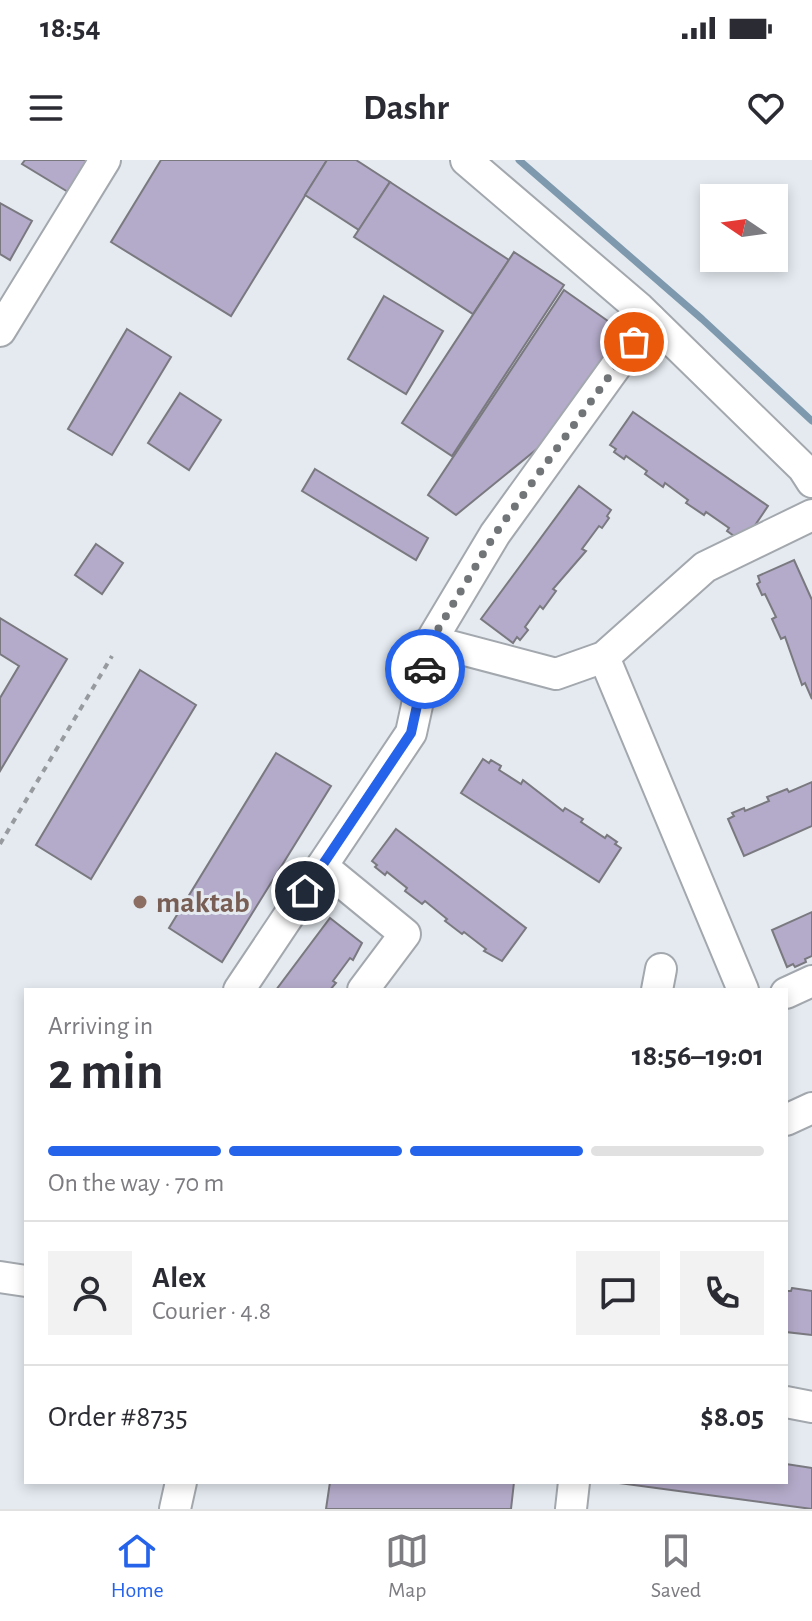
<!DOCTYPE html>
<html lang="en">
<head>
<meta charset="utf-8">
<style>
	body { margin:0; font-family:"Alegreya Sans",sans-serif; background:#f2f2f3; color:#2b2b33; height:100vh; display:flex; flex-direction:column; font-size:30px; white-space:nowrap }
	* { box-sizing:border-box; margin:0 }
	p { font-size:26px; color:#7c7c81 }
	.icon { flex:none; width:44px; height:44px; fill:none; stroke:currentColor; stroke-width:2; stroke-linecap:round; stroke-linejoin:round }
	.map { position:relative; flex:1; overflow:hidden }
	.side { position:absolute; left:24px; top:828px; width:764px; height:496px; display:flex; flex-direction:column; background:#fff; border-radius:0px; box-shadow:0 4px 12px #0003 }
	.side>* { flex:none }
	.needle { width:52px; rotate:283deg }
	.controls { position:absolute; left:700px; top:24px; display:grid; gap:16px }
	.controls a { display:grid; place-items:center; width:88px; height:88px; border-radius:0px; background:#fff; box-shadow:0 4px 12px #0003; font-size:40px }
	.pin { position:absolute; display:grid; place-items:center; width:68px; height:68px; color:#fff; margin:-34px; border:4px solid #fff; border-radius:50%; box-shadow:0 2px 8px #0007 }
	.courier { position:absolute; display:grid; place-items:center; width:80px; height:80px; margin:-40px; border:6px solid #2563eb; border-radius:50%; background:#fff; color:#222; box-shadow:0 2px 10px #0007 }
	.overview em { font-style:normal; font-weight:700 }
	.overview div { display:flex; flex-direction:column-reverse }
	.overview { display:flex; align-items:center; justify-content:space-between; height:136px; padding:0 24px }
	h1 { font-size:52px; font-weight:700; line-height:60px }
	.bar { display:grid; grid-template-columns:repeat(4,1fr); gap:12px 8px; align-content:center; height:96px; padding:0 24px }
	.bar i { height:10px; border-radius:6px; background:#e1e1e2 }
	.bar .current { background:#2563eb }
	.bar p { grid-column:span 4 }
	.line { display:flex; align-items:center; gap:20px; padding:0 24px; border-top:2px solid #e1e1e2 }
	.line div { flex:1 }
	.round { display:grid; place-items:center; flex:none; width:84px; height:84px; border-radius:0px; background:#f2f2f3 }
	.status { display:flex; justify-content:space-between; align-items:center; height:56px; padding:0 40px; background:#fff; direction:ltr }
	.status svg { height:22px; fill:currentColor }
	header { display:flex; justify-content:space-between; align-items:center; height:104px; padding:0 24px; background:#fff; font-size:36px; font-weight:700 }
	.menu { display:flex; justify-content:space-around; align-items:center; height:112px; border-top:2px solid #e1e1e2; background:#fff; font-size:22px; color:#7c7c81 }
	.menu a { display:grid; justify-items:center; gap:4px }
	.menu .current { color:#2563eb }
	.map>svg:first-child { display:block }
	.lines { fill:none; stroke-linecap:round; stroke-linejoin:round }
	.stream { stroke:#7e99ad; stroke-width:7 }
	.building { fill:#b3abc9; stroke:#7a7980; stroke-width:2 }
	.minor-casing { stroke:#a3a8ae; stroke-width:34 }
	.path { stroke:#979b9f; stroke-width:4; stroke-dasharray:6 6; stroke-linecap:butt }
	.minor { stroke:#fff; stroke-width:30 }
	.done { stroke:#727578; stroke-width:8; stroke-dasharray:0 14.4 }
	.route { stroke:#2563eb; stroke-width:10 }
	.education-dot { fill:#8d6e63; stroke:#e4eaf0; stroke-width:3 }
	.labels { text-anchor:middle; stroke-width:6; stroke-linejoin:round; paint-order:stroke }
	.education-label { font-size:30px; font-weight:bold; fill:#785e54; stroke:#e4eaf0; text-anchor:start }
</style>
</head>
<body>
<div class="status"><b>18:54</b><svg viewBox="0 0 49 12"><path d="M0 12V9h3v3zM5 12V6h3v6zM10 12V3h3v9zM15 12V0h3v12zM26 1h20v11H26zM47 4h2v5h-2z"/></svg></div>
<header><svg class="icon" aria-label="menu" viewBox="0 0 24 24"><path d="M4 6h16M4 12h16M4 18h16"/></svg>Dashr<svg class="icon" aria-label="heart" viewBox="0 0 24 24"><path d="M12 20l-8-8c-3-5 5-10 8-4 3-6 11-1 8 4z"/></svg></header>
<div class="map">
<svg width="812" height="1349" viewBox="0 0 812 1349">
	<rect width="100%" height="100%" fill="#e4eaf0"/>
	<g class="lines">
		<polyline class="stream" points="519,0 702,159 812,261"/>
	</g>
	<g class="building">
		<polygon points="25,0 95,0 73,35 22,4"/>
		<polygon points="161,0 327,0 231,156 111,82"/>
		<polygon points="327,0 356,0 390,22 359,70 305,35"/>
		<polygon points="390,22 509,100 473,154 354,77"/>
		<polygon points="0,43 32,61 10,100 0,94"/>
		<polygon points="514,92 564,125 452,296 402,263"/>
		<polygon points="564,130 622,171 548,280 456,355 428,335"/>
		<polygon points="384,136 443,171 406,234 348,199"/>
		<polygon points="127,169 171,197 112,295 68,269"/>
		<polygon points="180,233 221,260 189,310 148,283"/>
		<polygon points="633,252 768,346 745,380 737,378 727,371 729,368 706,352 704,355 686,343 688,340 665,323 663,327 645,314 647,311 626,296 624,299 614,292 616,289 610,285"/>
		<polygon points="315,309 428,378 416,400 302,331"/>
		<polygon points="579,326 611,350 607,356 609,358 602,368 599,366 582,389 586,391 553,429 556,431 543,449 540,446 525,467 528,470 520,480 517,477 513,483 481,459"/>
		<polygon points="96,384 123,403 102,434 75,415"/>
		<polygon points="794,400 812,440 812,539 805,523 802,525 785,477 781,479 772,459 776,457 765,434 762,435 757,424 760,422 758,416"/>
		<polygon points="0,458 67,499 0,611 0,538 19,506 0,494"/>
		<polygon points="140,510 196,545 91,719 36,685"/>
		<polygon points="276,593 331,626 222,802 169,768"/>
		<polygon points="483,599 489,603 491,600 501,606 499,610 521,624 523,620 563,651 565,648 583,659 581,662 605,678 607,675 617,682 615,684 621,688 599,722 461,633"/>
		<polygon points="812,622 812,666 744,696 728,659 734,656 732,653 744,648 745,651 769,641 767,637 787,629 789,632"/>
		<polygon points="396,669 526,768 502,801 484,791 486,789 464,772 462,774 445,761 447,759 425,741 422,744 405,731 407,728 387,712 385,715 375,707 377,705 372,701"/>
		<polygon points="812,752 812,796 805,799 806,802 795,807 793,804 787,807 772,770"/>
		<polygon points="330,758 362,783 353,800 350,798 333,821 336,823 330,830 276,830"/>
		<polygon points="792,1128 812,1131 812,1175 786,1172 786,1131 791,1131"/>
		<polygon points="786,1304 812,1308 812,1349 619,1323 786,1322"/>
		<polygon points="330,1322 514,1322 511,1349 326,1349"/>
	</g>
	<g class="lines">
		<g class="minor-casing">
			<g id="minor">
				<polyline points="466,0 639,148 803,308 812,322"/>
				<polyline points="0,171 105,0"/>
				<polyline points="431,481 556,514 604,497 705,407 812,355"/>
				<polyline points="604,497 743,830"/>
				<polyline points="322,706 405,774 363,830"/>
				<polyline points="239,830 411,573 431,481 495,374 650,159"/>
				<polyline points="657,830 661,809"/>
				<polyline points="786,833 812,821"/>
				<polyline points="786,960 812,948"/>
				<polyline points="0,1117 26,1121"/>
				<polyline points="786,1242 812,1247"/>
				<polyline points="175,1349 181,1322"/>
				<polyline points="571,1349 574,1322"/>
			</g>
		</g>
		<polyline class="path" points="0,684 112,496"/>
		<use href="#minor" class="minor"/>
	</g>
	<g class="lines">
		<polyline class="done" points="425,509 431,481 495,374 634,182"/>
		<polyline class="route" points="305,731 411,573 425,509"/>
	</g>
	<circle class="education-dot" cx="140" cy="742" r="8"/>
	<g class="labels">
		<g class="education-label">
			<text x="156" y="752">maktab</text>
		</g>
	</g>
</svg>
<div class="controls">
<a><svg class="needle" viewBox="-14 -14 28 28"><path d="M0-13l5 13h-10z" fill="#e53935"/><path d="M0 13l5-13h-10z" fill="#7c7c81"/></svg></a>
</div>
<div class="pin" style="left:634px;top:182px;background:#ea580c"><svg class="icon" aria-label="bag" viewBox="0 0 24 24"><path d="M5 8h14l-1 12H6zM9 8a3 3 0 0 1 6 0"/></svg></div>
<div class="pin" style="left:305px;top:731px;background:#1f2937"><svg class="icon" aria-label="home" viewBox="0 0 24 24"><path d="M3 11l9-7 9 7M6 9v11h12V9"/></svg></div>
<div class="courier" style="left:425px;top:509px"><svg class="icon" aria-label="car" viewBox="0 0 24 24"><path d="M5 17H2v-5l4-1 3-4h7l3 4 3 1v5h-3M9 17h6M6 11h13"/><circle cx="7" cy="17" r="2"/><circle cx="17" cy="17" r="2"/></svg></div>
<section class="side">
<div class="overview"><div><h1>2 min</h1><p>Arriving in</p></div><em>18:56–19:01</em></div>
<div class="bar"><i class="current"></i><i class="current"></i><i class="current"></i><i></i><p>On the way · 70 m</p></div>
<div class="line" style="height:144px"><a class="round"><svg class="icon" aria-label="person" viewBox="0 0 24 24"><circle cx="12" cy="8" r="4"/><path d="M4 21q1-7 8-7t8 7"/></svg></a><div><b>Alex</b><p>Courier · 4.8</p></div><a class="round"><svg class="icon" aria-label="chat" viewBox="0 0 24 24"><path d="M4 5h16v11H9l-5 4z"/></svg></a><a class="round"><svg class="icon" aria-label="phone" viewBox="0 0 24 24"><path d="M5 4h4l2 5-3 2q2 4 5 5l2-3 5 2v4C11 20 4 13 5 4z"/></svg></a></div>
<div class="line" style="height:104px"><div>Order #8735</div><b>$8.05</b></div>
</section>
</div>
<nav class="menu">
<a class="current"><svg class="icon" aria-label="home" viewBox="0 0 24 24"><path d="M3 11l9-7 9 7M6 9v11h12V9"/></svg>Home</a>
<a><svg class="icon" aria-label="map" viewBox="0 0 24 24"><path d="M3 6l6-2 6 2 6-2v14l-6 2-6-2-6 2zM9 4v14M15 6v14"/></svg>Map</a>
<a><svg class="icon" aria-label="saved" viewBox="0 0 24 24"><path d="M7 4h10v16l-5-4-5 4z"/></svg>Saved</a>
</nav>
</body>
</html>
